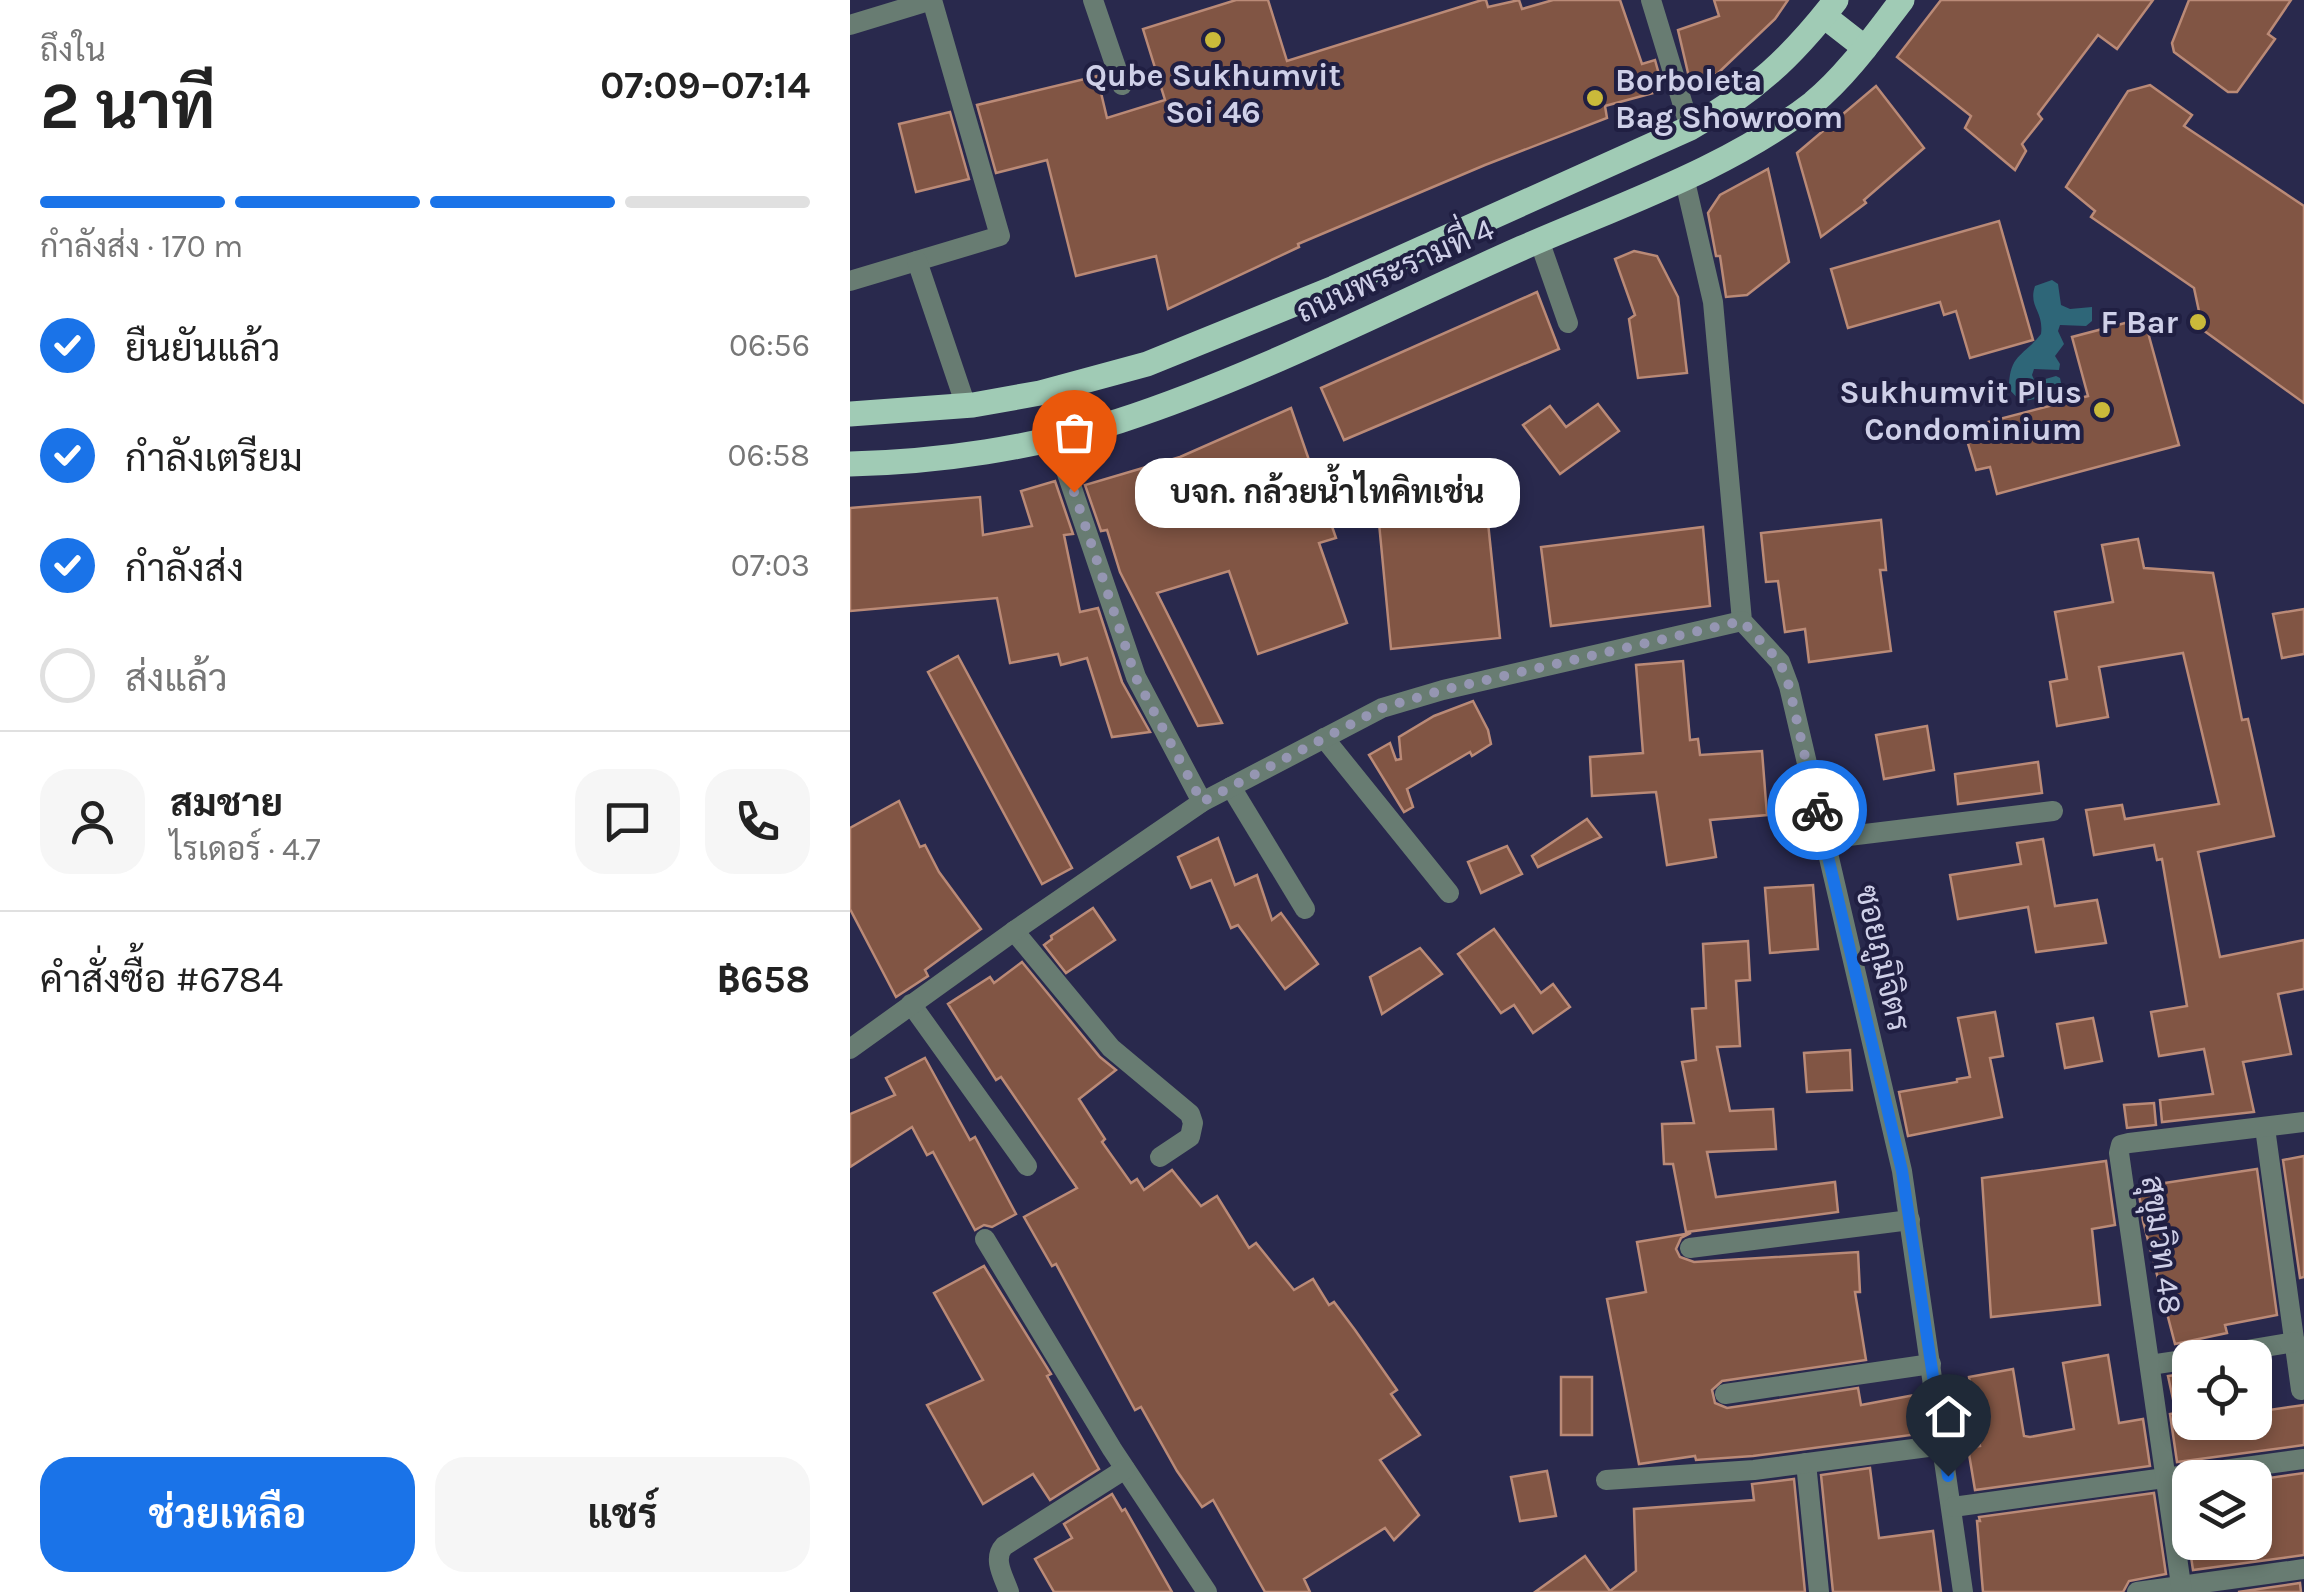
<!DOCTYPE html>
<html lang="th">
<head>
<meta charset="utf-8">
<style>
	body { margin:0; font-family:Karla,Sarabun,sans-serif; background:#f6f6f6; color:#222; height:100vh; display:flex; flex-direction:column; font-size:38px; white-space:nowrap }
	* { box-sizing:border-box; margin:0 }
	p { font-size:32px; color:#767676 }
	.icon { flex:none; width:55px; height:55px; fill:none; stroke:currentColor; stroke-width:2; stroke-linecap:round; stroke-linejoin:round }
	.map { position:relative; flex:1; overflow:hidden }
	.drawer { display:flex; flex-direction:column; background:#fff; width:850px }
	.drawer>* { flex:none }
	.fabs { position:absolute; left:1322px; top:1340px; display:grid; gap:20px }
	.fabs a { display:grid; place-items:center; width:100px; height:100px; border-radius:20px; background:#fff; box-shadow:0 5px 15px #0003; font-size:50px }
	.pin { position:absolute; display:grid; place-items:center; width:85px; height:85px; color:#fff; margin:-102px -42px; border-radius:50% 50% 50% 0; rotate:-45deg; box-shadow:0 0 10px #0007 }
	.pin .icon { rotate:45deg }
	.courier { position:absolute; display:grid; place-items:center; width:100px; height:100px; margin:-50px; border:8px solid #1a73e8; border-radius:50%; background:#fff; color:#222; box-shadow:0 2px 12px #0007 }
	.bubble { position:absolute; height:70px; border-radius:30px; background:#fff; box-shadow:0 5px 15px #0003; font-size:32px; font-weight:700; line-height:70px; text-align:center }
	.overview em { font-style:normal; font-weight:700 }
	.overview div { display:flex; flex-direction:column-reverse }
	.overview { display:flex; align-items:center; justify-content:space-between; height:170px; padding:0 40px }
	h1 { font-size:65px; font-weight:700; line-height:75px }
	.bar { display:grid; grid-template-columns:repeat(4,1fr); gap:15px 10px; align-content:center; height:120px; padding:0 40px }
	.bar i { height:12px; border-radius:8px; background:#e0e0e0 }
	.bar .selected { background:#1a73e8 }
	.bar p { grid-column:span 4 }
	.line { display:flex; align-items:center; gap:25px; padding:0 40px; border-top:2px solid #e0e0e0 }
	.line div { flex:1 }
	.round { display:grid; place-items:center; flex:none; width:105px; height:105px; border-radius:30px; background:#f6f6f6 }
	ol { padding:0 40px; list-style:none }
	li { display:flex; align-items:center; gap:30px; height:110px }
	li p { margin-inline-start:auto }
	li .icon { padding:10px; border-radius:50%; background:#1a73e8; color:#fff; stroke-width:4 }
	li:last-child { color:#767676 }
	li i { width:55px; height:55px; border:5px solid #e0e0e0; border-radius:50% }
	.primary-button { display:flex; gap:20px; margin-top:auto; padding:20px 40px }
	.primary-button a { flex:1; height:115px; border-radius:30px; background:#1a73e8; color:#fff; font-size:40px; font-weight:700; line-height:115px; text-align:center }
	.primary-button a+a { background:#f6f6f6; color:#222 }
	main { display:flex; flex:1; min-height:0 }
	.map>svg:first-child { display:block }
	.water { fill:#2e6678 }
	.building { fill:#815544; stroke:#ba8a77; stroke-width:2.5 }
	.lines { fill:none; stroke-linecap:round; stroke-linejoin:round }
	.street { stroke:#687c72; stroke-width:20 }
	.primary { stroke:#a0cbb5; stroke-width:25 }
	.done { stroke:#9596b2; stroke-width:10; stroke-dasharray:0 18 }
	.route { stroke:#1a73e8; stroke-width:12 }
	.poi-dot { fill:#caba3a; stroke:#201f42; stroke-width:4 }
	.labels { text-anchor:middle; stroke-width:8; stroke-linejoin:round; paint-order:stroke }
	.poi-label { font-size:32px; font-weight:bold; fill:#cfd0e8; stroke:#201f42; text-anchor:end }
	.street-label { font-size:32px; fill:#cfd0e8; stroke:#201f42 }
</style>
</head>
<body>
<main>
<section class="drawer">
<div class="overview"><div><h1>2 นาที</h1><p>ถึงใน</p></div><em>07:09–07:14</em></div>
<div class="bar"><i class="selected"></i><i class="selected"></i><i class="selected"></i><i></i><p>กำลังส่ง · 170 m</p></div>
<ol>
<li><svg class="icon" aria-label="check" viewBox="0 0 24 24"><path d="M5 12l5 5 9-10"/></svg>ยืนยันแล้ว<p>06:56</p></li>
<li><svg class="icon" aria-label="check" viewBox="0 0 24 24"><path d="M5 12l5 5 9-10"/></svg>กำลังเตรียม<p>06:58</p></li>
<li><svg class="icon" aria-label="check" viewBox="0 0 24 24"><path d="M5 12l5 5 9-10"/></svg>กำลังส่ง<p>07:03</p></li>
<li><i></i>ส่งแล้ว</li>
</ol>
<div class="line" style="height:180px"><a class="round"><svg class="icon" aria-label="person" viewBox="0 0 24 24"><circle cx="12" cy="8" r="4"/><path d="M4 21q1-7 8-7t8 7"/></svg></a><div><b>สมชาย</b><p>ไรเดอร์ · 4.7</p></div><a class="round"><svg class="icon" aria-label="chat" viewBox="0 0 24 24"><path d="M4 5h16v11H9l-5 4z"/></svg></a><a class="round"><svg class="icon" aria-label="phone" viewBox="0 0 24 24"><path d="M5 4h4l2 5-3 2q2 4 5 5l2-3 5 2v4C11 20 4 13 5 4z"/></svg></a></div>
<div class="line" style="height:130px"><div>คำสั่งซื้อ #6784</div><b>฿658</b></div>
<div class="primary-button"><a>ช่วยเหลือ</a><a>แชร์</a></div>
</section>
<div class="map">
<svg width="1454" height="1592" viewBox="0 0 1454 1592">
	<rect width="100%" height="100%" fill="#29294d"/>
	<path class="water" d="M1202,280L1208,284L1211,305L1220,309L1242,307V321L1236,326L1210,325L1208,331L1214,344L1205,356L1210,364L1209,370L1184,369L1182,375L1185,382L1206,376L1210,378L1211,383L1202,395L1171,402L1159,389C1159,354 1173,357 1191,334C1194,311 1178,307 1185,286Z"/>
	<g class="building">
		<polygon points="386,0 418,0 437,61 632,0 636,0 638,7 669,0 672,9 703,0 770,0 792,64 805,60 810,78 807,92 755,106 757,118 635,165 448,244 449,247 318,309 306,256 226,276 197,160 146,173 127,105 247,76 257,118 315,100 293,29"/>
		<polygon points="864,0 938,0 925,19 867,74 847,78 838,73 828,30 869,16"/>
		<polygon points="1091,0 1303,0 1267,49 1248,35 1188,114 1192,119 1172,144 1176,151 1165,170 1115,128 1121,116 1047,57"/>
		<polygon points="1339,0 1441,0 1418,34 1425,39 1387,92 1378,92 1324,52 1322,43"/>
		<polygon points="1300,85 1342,115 1334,126 1454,206 1454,403 1353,330 1344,288 1241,217 1245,211 1216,187 1278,91"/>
		<polygon points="1026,86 1074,148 1014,200 1016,203 971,237 947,153"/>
		<polygon points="100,112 119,179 66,192 49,124"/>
		<polygon points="918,169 939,262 897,295 876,297 870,256 866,256 858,213 870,195"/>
		<polygon points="1149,221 1183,340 1120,358 1106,311 1094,315 1090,302 998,328 981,269"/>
		<polygon points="784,251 807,256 828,297 837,373 788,378 779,319 785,315 765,259"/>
		<polygon points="687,292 709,349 494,440 471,388"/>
		<polygon points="1294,318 1329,445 1147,494 1140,467 1126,470 1116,437 1133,433 1130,424 1238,396 1222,337"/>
		<polygon points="748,404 769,431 710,474 673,425 700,406 716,427"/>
		<polygon points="441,408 486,538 469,543 497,623 408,654 379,571 307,593 372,723 348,726 270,572 257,530 251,531 235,485 330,457"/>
		<polygon points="205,481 223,534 214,535 230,612 248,608 272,682 300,732 262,737 237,658 211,665 208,654 160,663 147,598 0,611 0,508 130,497 133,535 182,526 171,491"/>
		<polygon points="637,513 650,638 541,649 529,523"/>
		<polygon points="1031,520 1036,570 1030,570 1041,651 959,662 955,629 935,632 928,581 916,582 911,533"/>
		<polygon points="853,527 860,606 701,626 691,547"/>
		<polygon points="1288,539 1294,568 1363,573 1392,720 1398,719 1424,836 1348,852 1370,957 1454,940 1454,989 1428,994 1441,1054 1393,1062 1404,1112 1312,1122 1310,1100 1363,1094 1354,1049 1309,1056 1301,1012 1337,1006 1312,859 1307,860 1304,845 1244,855 1236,810 1272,805 1275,819 1369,804 1333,653 1249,667 1258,717 1207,726 1200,682 1217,679 1205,612 1263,602 1252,545"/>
		<polygon points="1454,609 1454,654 1432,658 1423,614"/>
		<polygon points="108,656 222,868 192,884 78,672"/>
		<polygon points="833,661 840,740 848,739 850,755 912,751 917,815 860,820 866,857 817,865 806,792 742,796 740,757 793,753 786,665"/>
		<polygon points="623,701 638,730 641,744 622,756 620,752 557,789 563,807 554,812 519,755 540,743 546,760 551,759 549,737 584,716"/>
		<polygon points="1077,726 1084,770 1034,779 1026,735"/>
		<polygon points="1188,762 1192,793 1108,804 1105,774"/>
		<polygon points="49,801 70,847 75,845 89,872 131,929 75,970 78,976 46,997 0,909 0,828"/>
		<polygon points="737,819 751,837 688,867 682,856"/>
		<polygon points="368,838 385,885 407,875 422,920 431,913 468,964 435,989 388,925 381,928 361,880 341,888 328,857"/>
		<polygon points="1193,839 1205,906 1247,900 1256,943 1186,952 1178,907 1108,919 1100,875 1171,864 1167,843"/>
		<polygon points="657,846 672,874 631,893 618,862"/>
		<polygon points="963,885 968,949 920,953 915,888"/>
		<polygon points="243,908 265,940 216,973 194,945 202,939 201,936"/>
		<polygon points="644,929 691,993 703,984 720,1007 683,1033 664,1005 651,1013 608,954"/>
		<polygon points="898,941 900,980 886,981 890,1046 867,1047 880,1111 923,1109 926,1149 857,1152 866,1197 985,1182 988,1212 836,1232 823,1164 814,1164 812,1124 844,1123 832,1062 846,1060 842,1009 856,1008 853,944"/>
		<polygon points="570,948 592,974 532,1014 520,977"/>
		<polygon points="172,962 250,1057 266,1070 229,1099 255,1139 252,1142 281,1183 287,1179 294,1190 322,1170 351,1206 367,1196 399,1248 406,1243 444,1290 463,1279 479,1305 484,1302 505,1330 547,1390 541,1394 570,1435 530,1460 569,1515 544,1540 535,1528 454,1579 460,1592 415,1592 363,1500 352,1507 327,1471 291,1407 285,1410 206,1264 202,1266 174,1217 227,1188 151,1077 146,1080 98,1004 140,977 144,983"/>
		<polygon points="1145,1012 1153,1056 1140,1058 1152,1117 1058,1136 1049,1092 1107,1082 1107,1079 1120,1077 1108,1018"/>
		<polygon points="1243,1018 1252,1061 1215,1068 1207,1024"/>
		<polygon points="1000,1050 1002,1090 957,1092 954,1053"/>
		<polygon points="75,1058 120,1140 125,1137 166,1214 142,1227 134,1225 125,1230 83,1152 77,1155 62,1127 0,1167 0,1114 45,1095 36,1078"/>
		<polygon points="1304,1103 1306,1125 1277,1128 1274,1105"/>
		<polygon points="1454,1156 1454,1277 1450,1278 1433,1160"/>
		<polygon points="1256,1161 1265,1225 1242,1229 1250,1305 1141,1317 1132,1178"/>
		<polygon points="1407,1169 1427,1315 1375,1325 1377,1333 1325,1344 1293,1221 1288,1187"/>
		<polygon points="841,1233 831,1238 826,1249 830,1257 844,1262 1008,1252 1010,1292 1005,1292 1016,1360 872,1381 862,1390 865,1403 877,1408 1008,1388 1011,1405 1070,1394 1076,1433 903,1456 846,1460 845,1456 789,1464 757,1299 796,1292 787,1242"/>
		<polygon points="134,1266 201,1374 197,1376 249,1469 200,1500 183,1474 133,1504 77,1405 133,1380 84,1293"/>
		<polygon points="1258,1355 1269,1423 1293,1419 1300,1466 1125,1490 1118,1448 1130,1446 1119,1377 1163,1369 1174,1436 1180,1437 1224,1429 1213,1363"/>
		<polygon points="1340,1373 1340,1422 1405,1422 1405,1412 1454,1405 1454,1445 1327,1462 1320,1414 1326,1413 1318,1376"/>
		<rect x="711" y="1377" width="31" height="58"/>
		<polygon points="1020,1468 1029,1538 1083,1531 1091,1592 983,1592 971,1475"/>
		<polygon points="697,1471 706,1516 670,1521 661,1477"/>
		<polygon points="1454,1473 1454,1555 1343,1570 1331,1490 1340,1488 1340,1542 1405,1542 1405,1480"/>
		<polygon points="944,1479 955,1592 685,1592 735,1556 760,1591 786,1571 784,1509 904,1500 902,1484"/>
		<polygon points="1304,1493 1316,1574 1279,1581 1273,1592 1133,1592 1127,1521 1130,1521 1129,1517"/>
		<polygon points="262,1494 272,1511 275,1509 322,1592 204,1592 185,1559 222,1538 214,1524"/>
		<polygon points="1450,1583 1451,1592 1388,1592"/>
	</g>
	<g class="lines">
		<g class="street">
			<polyline points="243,0 272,85"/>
			<polyline points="801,0 840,128"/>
			<polyline points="0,25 82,0 150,236 0,281"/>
			<polyline points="834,177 863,302 892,621 930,662 939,686 1052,1171 1113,1592"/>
			<polyline points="689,240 718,323"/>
			<polyline points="67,261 116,406"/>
			<polyline points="205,438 286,677 352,802"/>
			<polyline points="474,738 599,893"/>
			<polyline points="381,787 455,909"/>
			<polyline points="974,839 1203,811"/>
			<polyline points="164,931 261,1048 340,1114 343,1123 340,1137 310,1157"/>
			<polyline points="61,1004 177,1166"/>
			<polyline points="0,1049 164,931 352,802 532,708 593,690 892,621"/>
			<polyline points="1415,1128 1451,1390"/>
			<polyline points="135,1239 262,1449 357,1592"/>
			<polyline points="840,1248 1060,1220"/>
			<polyline points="1349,1358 1445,1342"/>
			<polyline points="1300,1365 1340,1359"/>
			<polyline points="875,1394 1081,1364"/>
			<polyline points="956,1463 969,1592"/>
			<polyline points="756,1480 904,1470 1093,1445"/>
			<polyline points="1103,1507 1454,1459"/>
			<path d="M159,1592C154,1577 142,1559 154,1546L275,1469"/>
			<polyline points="1287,1592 1454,1569"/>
			<polyline points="1332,1592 1269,1153 1271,1145 1279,1143 1454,1122"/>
		</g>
		<g class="primary">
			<polyline points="974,16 1015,48"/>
			<path d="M0,414L123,405L190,393L297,364L484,288L840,128C903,93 942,57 986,0"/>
			<path d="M0,464C89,462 184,448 269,421C407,376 539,307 672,248C770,205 878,169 963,103C997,75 1025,35 1052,0"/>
		</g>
	</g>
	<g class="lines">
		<polyline class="done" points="224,492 286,678 352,802 532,708 593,690 892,621 930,662 939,686 967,810"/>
		<polyline class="route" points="967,810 1052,1171 1098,1476"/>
	</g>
	<g class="poi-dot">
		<circle cx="363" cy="40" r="10"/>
		<circle cx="745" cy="98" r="10"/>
		<circle cx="1348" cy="322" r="10"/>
		<circle cx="1252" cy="410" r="10"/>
	</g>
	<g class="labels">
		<g class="poi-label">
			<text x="363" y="86" text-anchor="middle">Qube Sukhumvit<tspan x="363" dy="37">Soi 46</tspan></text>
			<text x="765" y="91" text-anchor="start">Borboleta<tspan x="765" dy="37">Bag Showroom</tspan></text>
			<text x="1328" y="333">F Bar</text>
			<text x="1232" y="403">Sukhumvit Plus<tspan x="1232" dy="37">Condominium</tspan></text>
		</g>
		<g class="street-label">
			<text transform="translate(545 270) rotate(-24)" y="11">ถนนพระรามที่ 4</text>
			<text transform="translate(1033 958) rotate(77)" y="11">ซอยภูมิจิตร</text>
			<text transform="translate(1312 1245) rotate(82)" y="11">สุขุมวิท 48</text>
		</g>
	</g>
</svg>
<div class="fabs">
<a><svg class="icon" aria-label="locate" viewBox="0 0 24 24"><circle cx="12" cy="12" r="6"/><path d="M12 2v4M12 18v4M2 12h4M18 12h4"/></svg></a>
<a><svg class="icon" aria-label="layers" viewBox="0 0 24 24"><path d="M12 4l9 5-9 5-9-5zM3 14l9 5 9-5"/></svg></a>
</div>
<div class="pin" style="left:224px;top:492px;background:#ea580c"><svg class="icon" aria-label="bag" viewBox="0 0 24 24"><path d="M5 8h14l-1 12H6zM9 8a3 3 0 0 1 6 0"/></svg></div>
<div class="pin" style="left:1098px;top:1476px;background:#1f2937"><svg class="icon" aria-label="home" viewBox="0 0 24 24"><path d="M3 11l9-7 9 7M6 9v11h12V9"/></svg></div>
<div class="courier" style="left:967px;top:810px"><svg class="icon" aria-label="bike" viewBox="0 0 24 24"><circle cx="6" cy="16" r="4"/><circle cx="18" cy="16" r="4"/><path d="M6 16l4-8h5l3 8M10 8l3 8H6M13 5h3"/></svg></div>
<div class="bubble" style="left:285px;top:458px;width:385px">บจก. กล้วยน้ำไทคิทเช่น</div>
</div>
</main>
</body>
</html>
